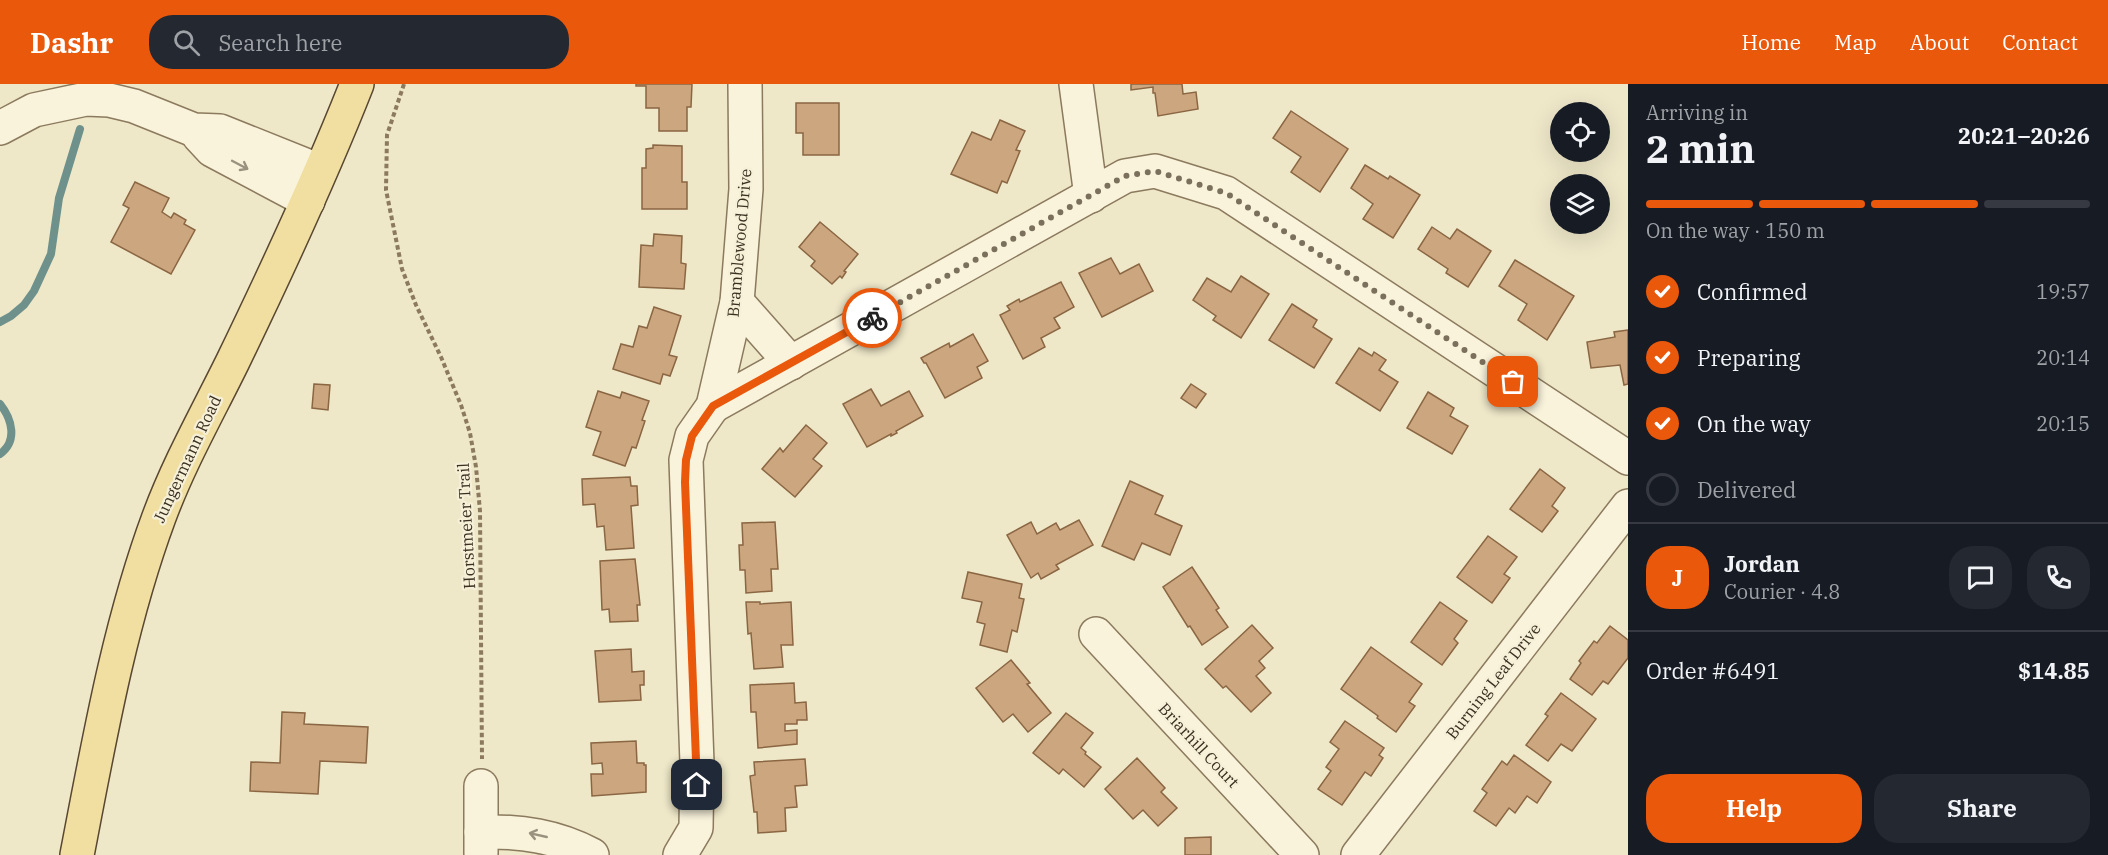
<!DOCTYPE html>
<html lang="en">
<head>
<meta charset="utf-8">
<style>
	body { margin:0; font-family:"IBM Plex Serif",serif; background:#242831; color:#f1f3f6; height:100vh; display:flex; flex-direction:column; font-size:22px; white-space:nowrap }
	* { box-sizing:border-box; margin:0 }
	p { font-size:20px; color:#9ea1a6 }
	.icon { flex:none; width:33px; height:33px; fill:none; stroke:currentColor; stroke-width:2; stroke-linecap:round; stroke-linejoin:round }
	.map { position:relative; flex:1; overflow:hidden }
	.panel { display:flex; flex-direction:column; background:#171b24; width:480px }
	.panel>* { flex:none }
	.fabs { position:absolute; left:1550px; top:18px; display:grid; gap:12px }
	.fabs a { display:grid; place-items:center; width:60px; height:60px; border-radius:50%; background:#171b24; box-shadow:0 6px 24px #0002; font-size:30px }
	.pin { position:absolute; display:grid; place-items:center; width:51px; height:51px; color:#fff; margin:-26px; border-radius:12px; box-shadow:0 3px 9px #0006 }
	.courier { position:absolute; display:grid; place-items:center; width:60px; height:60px; margin:-30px; border:4px solid #ea580c; border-radius:50%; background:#fff; color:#222; box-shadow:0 2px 8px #0007 }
	.head em { font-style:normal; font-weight:700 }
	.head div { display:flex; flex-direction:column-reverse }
	.head { display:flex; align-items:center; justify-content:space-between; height:102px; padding:0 18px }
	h1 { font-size:39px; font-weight:700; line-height:45px }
	.bar { display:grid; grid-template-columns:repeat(4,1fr); gap:9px 6px; align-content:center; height:72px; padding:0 18px }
	.bar i { height:8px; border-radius:4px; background:#363941 }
	.bar .current { background:#ea580c }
	.bar p { grid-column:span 4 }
	.line { display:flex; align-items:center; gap:15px; padding:0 18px; border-top:2px solid #363941 }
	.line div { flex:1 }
	.round { display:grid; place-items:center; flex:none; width:63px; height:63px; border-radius:24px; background:#242831 }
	ol { padding:0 18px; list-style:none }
	li { display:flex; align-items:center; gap:18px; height:66px }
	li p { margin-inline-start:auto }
	li .icon { padding:6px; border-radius:50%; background:#ea580c; color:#fff; stroke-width:4 }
	li:last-child { color:#9ea1a6 }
	li i { width:33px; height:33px; border:3px solid #363941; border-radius:50% }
	.cta { display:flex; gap:12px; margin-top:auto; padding:12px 18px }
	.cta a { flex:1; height:69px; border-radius:24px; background:#ea580c; color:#fff; font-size:24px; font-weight:700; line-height:69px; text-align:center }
	.cta a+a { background:#242831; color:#f1f3f6 }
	header { display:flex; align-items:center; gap:36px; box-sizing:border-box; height:84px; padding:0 30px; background:#ea580c; color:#fff }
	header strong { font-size:28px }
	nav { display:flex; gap:33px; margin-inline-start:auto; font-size:21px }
	.search { width:420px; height:54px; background:#242831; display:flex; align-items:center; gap:15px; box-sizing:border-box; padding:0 21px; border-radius:24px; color:#9ea1a6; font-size:22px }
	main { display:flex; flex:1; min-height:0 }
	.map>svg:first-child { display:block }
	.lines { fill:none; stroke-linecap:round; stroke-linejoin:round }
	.stream { stroke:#6f918c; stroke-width:8 }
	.building { fill:#cca67f; stroke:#8a6643; stroke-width:1.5 }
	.minor-casing { stroke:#8b7a5d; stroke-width:36 }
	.major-casing { stroke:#594731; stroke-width:36 }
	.path { stroke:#8b7a5d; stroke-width:4; stroke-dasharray:4.5 3; stroke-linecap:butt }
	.minor { stroke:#f9f3dc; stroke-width:33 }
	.major { stroke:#f0dfa1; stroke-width:33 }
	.oneway { stroke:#9a927e }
	.done { stroke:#7a705b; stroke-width:6; stroke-dasharray:0 10.8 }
	.route { stroke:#ea580c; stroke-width:8 }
	.labels { text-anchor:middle; stroke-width:4.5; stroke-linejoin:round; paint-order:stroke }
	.street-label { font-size:16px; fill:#3b3020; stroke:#f6f0d8 }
</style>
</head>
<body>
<header>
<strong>Dashr</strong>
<div class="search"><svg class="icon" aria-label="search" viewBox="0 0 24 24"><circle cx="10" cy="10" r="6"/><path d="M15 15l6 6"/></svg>Search here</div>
<nav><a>Home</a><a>Map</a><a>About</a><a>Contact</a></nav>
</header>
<main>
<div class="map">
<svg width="1628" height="771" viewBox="0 0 1628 771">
	<rect width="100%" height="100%" fill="#eee7c8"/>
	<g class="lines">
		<g class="stream">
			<polyline points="0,238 11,232 24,221 34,207 51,170 59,114 80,45"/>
			<path d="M0,320C12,335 18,357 0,370"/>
		</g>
	</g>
	<g class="building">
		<polygon points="636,0 692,0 691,23 687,23 687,47 659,47 659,24 646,24 646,2 636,2"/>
		<polygon points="1131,0 1182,0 1183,10 1196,8 1198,25 1158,32 1155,9 1153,9 1153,3 1131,6"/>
		<polygon points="796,19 839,19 839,71 803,71 803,49 796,49"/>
		<polygon points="1291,27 1348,65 1320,108 1291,88 1301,73 1273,54"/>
		<polygon points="1000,36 1025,47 1016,66 1020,67 1007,99 1002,97 997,109 951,90 972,48 991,56"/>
		<polygon points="653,61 682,62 682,98 687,98 687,125 642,125 642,84 646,84 646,65 653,64"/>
		<polygon points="1365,81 1388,95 1390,92 1420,111 1393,154 1363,135 1373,120 1351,104"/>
		<polygon points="135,98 169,114 162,128 171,134 174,129 186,136 184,140 195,146 171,190 111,158 129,124 123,121"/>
		<polygon points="820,138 858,170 844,187 846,188 842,194 840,192 832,200 811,182 815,177 799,163"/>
		<polygon points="1432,143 1450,155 1457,145 1491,167 1468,203 1446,189 1448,185 1418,165"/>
		<polygon points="654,150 682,152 681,179 686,180 684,205 639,203 641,161 653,162"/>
		<polygon points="1111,174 1120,190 1139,180 1153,207 1102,233 1079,189"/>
		<polygon points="1515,176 1574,212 1547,256 1518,236 1527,220 1499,202"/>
		<polygon points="1241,192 1269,210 1241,254 1213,236 1216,232 1193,216 1207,194 1231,208"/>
		<polygon points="1061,198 1074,223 1054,234 1060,244 1041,254 1045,263 1023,275 1000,231 1010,226 1007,222 1019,215 1020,218"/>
		<polygon points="1292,220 1317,236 1313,243 1332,255 1314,284 1269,256"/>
		<polygon points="654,223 681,232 669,271 677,273 670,292 663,290 660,300 613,285 621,260 633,263 639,242 647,244"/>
		<polygon points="1628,246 1628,300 1624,301 1620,281 1591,284 1587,258 1615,253 1614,248"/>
		<polygon points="973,250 988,277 977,283 982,294 945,314 926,279 924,279 921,274 949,259 950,263"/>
		<polygon points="1359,264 1372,272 1374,268 1386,276 1379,286 1398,298 1380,327 1336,299"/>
		<polygon points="314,300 330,301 328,326 312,324"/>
		<polygon points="1191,300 1206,310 1196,324 1181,314"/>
		<polygon points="871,305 881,322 909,307 923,332 896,347 897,349 891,352 891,350 867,363 843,320"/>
		<polygon points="598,307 620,314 622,308 649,317 642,336 645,337 636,364 632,363 625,382 593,371 601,348 586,343"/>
		<polygon points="1428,308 1454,324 1450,332 1468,342 1452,370 1407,344"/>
		<polygon points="806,341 827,359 813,375 822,382 795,413 762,385 780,364 783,368"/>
		<polygon points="1540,385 1565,404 1552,422 1558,427 1542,448 1510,425"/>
		<polygon points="630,393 631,402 637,402 638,421 631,422 634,464 606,466 604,442 597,443 595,420 583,421 582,395"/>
		<polygon points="1130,397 1163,412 1155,430 1182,442 1170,471 1142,459 1134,476 1102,462"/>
		<polygon points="1079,436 1093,461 1056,481 1059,485 1041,495 1038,489 1031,494 1007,451 1031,438 1037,450 1056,439 1060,446"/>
		<polygon points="775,438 778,485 771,485 772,507 746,509 745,486 740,486 739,461 743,461 742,439"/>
		<polygon points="1488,452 1517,473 1504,490 1510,494 1492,519 1457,493"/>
		<polygon points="635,475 640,521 637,521 638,537 610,538 609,525 602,526 600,477"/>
		<polygon points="1192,483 1219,524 1216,526 1228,543 1202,561 1190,542 1188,543 1163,503"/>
		<polygon points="968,488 1022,500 1019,514 1024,515 1017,548 1012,546 1007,568 980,561 985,540 977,538 982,518 962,514"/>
		<polygon points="746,518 760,518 760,520 791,518 793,561 781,561 783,583 754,585 751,549 748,550"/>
		<polygon points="1440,518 1467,537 1454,555 1458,559 1442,581 1411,558"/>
		<polygon points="1252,541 1273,564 1259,577 1265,584 1256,592 1271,609 1251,628 1226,602 1223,604 1205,585"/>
		<polygon points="1610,542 1628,556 1628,574 1608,600 1603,597 1592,611 1570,595 1581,579 1579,577 1594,557 1597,559"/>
		<polygon points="1371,563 1422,600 1409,618 1415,622 1396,648 1377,634 1378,632 1341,605"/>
		<polygon points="631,565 632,588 644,587 644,601 640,601 641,616 599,618 595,567"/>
		<polygon points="1011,576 1030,599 1027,600 1051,629 1028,648 1013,630 1003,638 976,604"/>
		<polygon points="794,599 795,619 806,618 807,636 797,636 797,640 785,640 785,647 797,646 797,660 758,664 756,628 751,628 750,601"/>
		<polygon points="1561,609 1596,635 1572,667 1561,660 1548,677 1526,661 1548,632 1545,630"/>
		<polygon points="282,628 305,629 304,640 368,643 366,679 320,677 318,710 250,707 251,678 280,679"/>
		<polygon points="1066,629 1093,649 1081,664 1086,668 1085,670 1101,683 1084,703 1063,685 1059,690 1033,669"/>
		<polygon points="1345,637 1384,664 1379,671 1383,674 1371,692 1365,688 1342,721 1318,705 1331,687 1326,683 1339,665 1330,658"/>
		<polygon points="636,657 637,679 644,679 644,681 646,681 646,708 592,712 591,690 603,690 602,679 592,680 591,659"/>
		<polygon points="1514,671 1551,698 1537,719 1527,712 1515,729 1509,724 1496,742 1474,727 1487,709 1482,705 1502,677 1507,681"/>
		<polygon points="1137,674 1165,704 1161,708 1177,724 1158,742 1143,726 1133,735 1105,705"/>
		<polygon points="805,675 807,701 795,702 797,723 785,724 786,747 758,749 757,728 754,728 750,692 755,691 754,678"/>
		<polygon points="1211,753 1211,771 1185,771 1185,754"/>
	</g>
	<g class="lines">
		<g class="minor-casing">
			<g id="minor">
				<polyline points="1076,0 1091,112"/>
				<polyline points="0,44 34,26 86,15 109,16 134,22 194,46 220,47 320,87"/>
				<polyline points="199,52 212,66 308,117"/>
				<polyline points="737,218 791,279"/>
				<polyline points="713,322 1125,92 1155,87 1226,109 1628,374"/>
				<polyline points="1096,550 1302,771"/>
				<path d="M481,748C521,747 556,752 592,771"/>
				<polyline points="481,769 481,702"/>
				<polyline points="680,771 696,744 697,679 686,376 692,352 713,322 737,218 746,105 745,0"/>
				<polyline points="1358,771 1628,422"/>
			</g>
		</g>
		<g class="major-casing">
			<path id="major" d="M77,771C99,657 119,541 159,433C179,379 208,328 233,277C277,186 320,94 357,0"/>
		</g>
		<polyline class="path" points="404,0 387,51 386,106 402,185 416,221 441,273 461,321 470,349 476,383 480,427 482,675"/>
		<use href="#minor" class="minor"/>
		<use href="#major" class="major"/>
	</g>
	<defs><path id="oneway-shaft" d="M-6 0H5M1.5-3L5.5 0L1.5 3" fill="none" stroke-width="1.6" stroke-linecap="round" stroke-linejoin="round" transform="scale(1.5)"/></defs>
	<g class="oneway">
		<use href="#oneway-shaft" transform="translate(240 81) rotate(28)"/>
		<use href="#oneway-shaft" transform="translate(538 751) rotate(-167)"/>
	</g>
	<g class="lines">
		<polyline class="done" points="872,234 1125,92 1155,87 1226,109 1513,298"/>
		<polyline class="route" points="697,701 685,398 686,376 692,352 713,322 872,234"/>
	</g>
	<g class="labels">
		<g class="street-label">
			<text transform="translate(739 159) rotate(-85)" y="6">Bramblewood Drive</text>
			<text transform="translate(187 375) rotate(-65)" y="6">Jungermann Road</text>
			<text transform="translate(466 442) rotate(-93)" y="6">Horstmeier Trail</text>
			<text transform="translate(1493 597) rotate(-52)" y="6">Burning Leaf Drive</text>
			<text transform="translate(1199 661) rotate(47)" y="6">Briarhill Court</text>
		</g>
	</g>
</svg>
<div class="fabs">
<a><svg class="icon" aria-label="locate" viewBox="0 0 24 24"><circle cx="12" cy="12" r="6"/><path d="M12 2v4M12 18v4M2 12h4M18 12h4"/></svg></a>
<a><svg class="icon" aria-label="layers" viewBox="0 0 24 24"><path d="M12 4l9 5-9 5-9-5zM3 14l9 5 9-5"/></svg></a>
</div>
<div class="pin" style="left:1513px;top:298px;background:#ea580c"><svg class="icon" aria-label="bag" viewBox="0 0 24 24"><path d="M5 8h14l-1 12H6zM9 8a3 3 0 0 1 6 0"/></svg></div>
<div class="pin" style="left:697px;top:701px;background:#1f2937"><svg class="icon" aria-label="home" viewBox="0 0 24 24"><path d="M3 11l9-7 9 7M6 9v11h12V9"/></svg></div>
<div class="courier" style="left:872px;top:234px"><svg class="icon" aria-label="bike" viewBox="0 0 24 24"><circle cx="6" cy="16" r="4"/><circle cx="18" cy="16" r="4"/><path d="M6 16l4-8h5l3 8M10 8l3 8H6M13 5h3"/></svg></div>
</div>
<section class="panel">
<div class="head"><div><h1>2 min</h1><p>Arriving in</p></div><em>20:21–20:26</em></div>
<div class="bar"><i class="current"></i><i class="current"></i><i class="current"></i><i></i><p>On the way · 150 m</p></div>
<ol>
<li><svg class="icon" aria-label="check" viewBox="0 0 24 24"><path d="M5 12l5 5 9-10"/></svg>Confirmed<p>19:57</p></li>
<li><svg class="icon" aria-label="check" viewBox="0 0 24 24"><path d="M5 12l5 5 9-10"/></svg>Preparing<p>20:14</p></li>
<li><svg class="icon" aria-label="check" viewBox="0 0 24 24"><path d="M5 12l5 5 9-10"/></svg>On the way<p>20:15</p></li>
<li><i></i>Delivered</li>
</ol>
<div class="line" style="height:108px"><b class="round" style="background:#ea580c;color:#fff">J</b><div><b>Jordan</b><p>Courier · 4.8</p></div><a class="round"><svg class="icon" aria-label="chat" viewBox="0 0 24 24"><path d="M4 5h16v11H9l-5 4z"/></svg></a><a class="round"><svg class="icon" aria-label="phone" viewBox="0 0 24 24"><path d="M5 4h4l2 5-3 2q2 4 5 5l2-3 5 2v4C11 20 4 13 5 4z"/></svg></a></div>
<div class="line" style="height:78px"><div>Order #6491</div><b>$14.85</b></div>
<div class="cta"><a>Help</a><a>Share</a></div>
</section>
</main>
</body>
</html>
